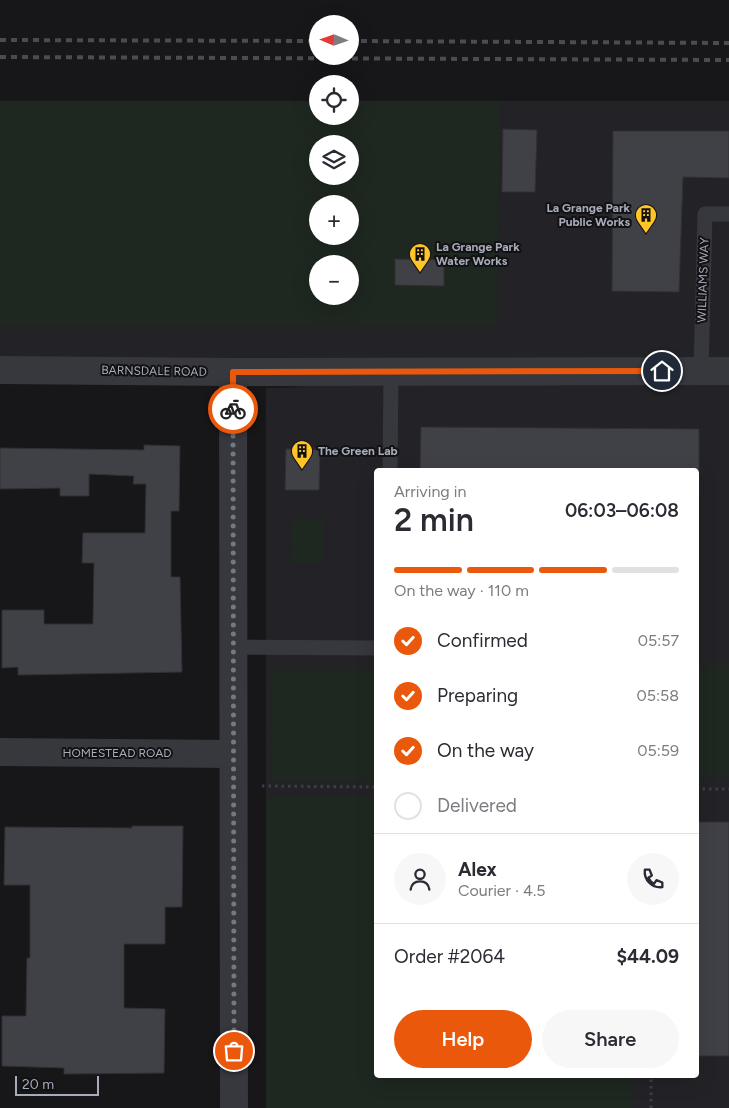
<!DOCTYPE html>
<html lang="en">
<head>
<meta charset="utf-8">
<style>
	body { margin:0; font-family:Figtree,sans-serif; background:#f7f7f7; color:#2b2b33; height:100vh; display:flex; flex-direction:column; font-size:19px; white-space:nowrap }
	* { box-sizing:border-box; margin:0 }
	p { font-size:16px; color:#7c7c81 }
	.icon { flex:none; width:28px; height:28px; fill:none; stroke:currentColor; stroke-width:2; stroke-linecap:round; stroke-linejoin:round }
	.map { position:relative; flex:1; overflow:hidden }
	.panel { position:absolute; left:374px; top:468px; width:325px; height:610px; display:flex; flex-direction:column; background:#fff; border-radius:5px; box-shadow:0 5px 20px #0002 }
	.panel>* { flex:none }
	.needle { width:32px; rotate:272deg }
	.tools { position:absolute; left:309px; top:15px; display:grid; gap:10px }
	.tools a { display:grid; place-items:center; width:50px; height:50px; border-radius:50%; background:#fff; box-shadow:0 5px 20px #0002; font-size:25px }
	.scale { position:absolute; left:15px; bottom:12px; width:84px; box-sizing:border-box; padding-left:5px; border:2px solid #a7acba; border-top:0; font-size:14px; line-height:18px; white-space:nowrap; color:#a7acba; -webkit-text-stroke:4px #121114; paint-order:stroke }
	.pin { position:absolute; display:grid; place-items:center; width:42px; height:42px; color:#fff; margin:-21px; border:2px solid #fff; border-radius:50%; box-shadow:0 1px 5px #0007 }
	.courier { position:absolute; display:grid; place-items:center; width:50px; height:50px; margin:-25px; border:4px solid #ea580c; border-radius:50%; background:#fff; color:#222; box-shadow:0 1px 6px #0007 }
	.summary em { font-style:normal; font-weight:600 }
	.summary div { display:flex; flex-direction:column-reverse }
	.summary { display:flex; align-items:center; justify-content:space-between; height:85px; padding:0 20px }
	h1 { font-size:32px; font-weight:600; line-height:38px }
	.bar { display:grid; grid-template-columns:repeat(4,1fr); gap:8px 5px; align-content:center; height:60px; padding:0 20px }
	.bar i { height:6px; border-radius:4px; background:#e1e1e2 }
	.bar .current { background:#ea580c }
	.bar p { grid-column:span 4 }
	.line { display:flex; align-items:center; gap:12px; padding:0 20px; border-top:1px solid #e1e1e2 }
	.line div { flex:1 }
	.round { display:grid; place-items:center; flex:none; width:52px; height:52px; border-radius:26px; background:#f7f7f7 }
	ol { padding:0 20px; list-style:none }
	li { display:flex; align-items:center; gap:15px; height:55px }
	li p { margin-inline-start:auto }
	li .icon { padding:5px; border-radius:50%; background:#ea580c; color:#fff; stroke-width:4 }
	li:last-child { color:#7c7c81 }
	li i { width:28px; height:28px; border:2px solid #e1e1e2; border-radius:50% }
	.button { display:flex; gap:10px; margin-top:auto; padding:10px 20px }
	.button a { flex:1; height:58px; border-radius:30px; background:#ea580c; color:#fff; font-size:20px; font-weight:600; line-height:58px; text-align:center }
	.button a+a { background:#f7f7f7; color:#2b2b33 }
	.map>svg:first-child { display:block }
	.built { fill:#232226; fill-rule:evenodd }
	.green { fill:#1e2720; fill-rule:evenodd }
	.building { fill:#404146; stroke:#313035 }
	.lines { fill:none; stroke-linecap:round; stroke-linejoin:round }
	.path { stroke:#3d3f45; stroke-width:3; stroke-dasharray:2.5 4; stroke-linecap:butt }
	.lane { stroke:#37383e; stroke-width:15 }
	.street { stroke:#37383e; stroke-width:28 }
	.rail { stroke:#4a4c53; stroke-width:4; stroke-dasharray:6 5; stroke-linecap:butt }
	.done { stroke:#757882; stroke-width:5; stroke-dasharray:0 9 }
	.route { stroke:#ea580c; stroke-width:6 }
	.labels { text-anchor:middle; stroke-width:4; stroke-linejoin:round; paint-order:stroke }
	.poi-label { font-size:12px; font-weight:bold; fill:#a7acba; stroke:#121114; text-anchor:start }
	.street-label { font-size:12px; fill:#a7acba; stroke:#121114 }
</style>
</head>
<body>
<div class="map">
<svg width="729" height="1108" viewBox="0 0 729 1108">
	<rect width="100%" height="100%" fill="#171619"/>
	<path class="built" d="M0,101H317L318,116H350V101H729V1108H266V388L305,387L0,377ZM318,144H350V176H318ZM318,204H350V236H318ZM318,264H350V296H318ZM376,470H696V1075H376Z"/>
	<g class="green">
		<path d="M0,101H317L318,116H350V101H500L497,325H0ZM318,144H350V176H318ZM318,204H350V236H318ZM318,264H350V296H318Z"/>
		<polygon points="323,519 323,563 290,563 291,520"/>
		<rect x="696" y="666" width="33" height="112"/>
		<polygon points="271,670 376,670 376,781 272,781"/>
		<polygon points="266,795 376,796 376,1075 634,1075 634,1108 266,1108"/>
	</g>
	<g class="building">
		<polygon points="503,129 537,130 535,192 502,192"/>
		<polygon points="613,131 729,131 729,178 683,177 679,292 612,291"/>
		<polygon points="395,259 444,260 444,286 395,285"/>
		<polygon points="421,427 699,429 699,470 420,470"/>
		<polygon points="144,445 180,446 179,511 171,511 171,577 180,577 182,672 18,675 18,667 2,668 2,610 44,610 44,624 93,624 94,563 82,563 83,533 145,533 146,484 133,484 134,476 89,474 89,496 60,496 60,488 0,489 0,448 144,450"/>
		<polygon points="286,449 320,450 319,490 285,490"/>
		<rect x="696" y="822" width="33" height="234"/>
		<polygon points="132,826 183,826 182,907 165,907 165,944 124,944 124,1008 165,1009 164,1073 64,1074 64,1068 2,1066 2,1016 26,1016 27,958 30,958 30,885 4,885 5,827 132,828"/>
	</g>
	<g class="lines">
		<g class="path">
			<polyline points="262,786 376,787"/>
			<polyline points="696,789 729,789"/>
			<polyline points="651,1108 651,1075"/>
		</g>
		<g class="lane">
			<polyline points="701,371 705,214 729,214"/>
			<polyline points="390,470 391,372"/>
			<polyline points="233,647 376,648"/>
		</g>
		<g class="street">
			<polyline points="0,370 233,372 729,371"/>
			<polyline points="233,372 234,1108"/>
			<polyline points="0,752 233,754"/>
		</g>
		<g class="rail">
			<polyline points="0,40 318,41"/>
			<polyline points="350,41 729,43"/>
			<polyline points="0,57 729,60"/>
		</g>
	</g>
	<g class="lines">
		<polyline class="done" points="233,409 234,1051"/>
		<polyline class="route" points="233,409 233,372 662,371"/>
	</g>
	<defs>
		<g id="building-pin" transform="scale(1.125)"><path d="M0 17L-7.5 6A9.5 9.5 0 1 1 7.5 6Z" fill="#ffc528" stroke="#121114"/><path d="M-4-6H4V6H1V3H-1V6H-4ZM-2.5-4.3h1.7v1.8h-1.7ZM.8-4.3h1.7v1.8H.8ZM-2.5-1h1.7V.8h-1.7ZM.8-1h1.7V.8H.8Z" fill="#111"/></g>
	</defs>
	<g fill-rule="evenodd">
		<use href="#building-pin" x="646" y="215"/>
		<use href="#building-pin" x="420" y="254"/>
		<use href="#building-pin" x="302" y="451"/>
	</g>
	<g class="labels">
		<g class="poi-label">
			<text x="630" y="212" text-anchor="end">La Grange Park<tspan x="630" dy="14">Public Works</tspan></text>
			<text x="436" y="251">La Grange Park<tspan x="436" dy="14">Water Works</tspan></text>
			<text x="318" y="455">The Green Lab</text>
		</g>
		<g class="street-label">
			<text transform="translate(703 280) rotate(-88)" y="4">WILLIAMS WAY</text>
			<text transform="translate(154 371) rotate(1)" y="4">BARNSDALE ROAD</text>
			<text x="117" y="757">HOMESTEAD ROAD</text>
		</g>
	</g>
</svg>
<div class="tools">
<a><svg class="needle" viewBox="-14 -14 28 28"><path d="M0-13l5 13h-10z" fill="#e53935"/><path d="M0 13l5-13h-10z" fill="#7c7c81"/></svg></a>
<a><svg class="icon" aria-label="locate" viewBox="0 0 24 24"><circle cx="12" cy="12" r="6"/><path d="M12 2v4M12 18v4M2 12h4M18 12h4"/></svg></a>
<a><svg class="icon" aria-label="layers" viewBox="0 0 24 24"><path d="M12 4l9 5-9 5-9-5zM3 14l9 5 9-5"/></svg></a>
<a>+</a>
<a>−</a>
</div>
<div class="scale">20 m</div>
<div class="pin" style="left:234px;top:1051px;background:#ea580c"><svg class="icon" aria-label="bag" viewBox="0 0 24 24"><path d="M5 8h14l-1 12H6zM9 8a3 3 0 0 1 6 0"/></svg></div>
<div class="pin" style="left:662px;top:371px;background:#1f2937"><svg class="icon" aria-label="home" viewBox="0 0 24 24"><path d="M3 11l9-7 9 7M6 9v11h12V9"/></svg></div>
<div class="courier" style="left:233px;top:409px"><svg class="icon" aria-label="bike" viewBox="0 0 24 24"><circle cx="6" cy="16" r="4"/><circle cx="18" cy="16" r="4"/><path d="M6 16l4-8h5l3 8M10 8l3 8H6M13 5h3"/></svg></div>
<section class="panel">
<div class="summary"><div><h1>2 min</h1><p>Arriving in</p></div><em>06:03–06:08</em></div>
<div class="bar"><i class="current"></i><i class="current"></i><i class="current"></i><i></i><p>On the way · 110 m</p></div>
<ol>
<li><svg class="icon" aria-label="check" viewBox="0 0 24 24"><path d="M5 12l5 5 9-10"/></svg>Confirmed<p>05:57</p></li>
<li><svg class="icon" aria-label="check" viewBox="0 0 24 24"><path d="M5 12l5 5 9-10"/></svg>Preparing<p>05:58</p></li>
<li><svg class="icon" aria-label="check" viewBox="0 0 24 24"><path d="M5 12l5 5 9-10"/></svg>On the way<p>05:59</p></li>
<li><i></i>Delivered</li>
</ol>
<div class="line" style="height:90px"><a class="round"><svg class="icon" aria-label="person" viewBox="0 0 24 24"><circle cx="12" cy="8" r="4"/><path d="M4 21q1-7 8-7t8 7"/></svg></a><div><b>Alex</b><p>Courier · 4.5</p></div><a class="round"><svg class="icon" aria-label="phone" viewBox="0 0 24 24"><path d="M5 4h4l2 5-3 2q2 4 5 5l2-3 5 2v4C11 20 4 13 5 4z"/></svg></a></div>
<div class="line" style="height:65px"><div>Order #2064</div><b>$44.09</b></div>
<div class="button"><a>Help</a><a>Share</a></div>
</section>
</div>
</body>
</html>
